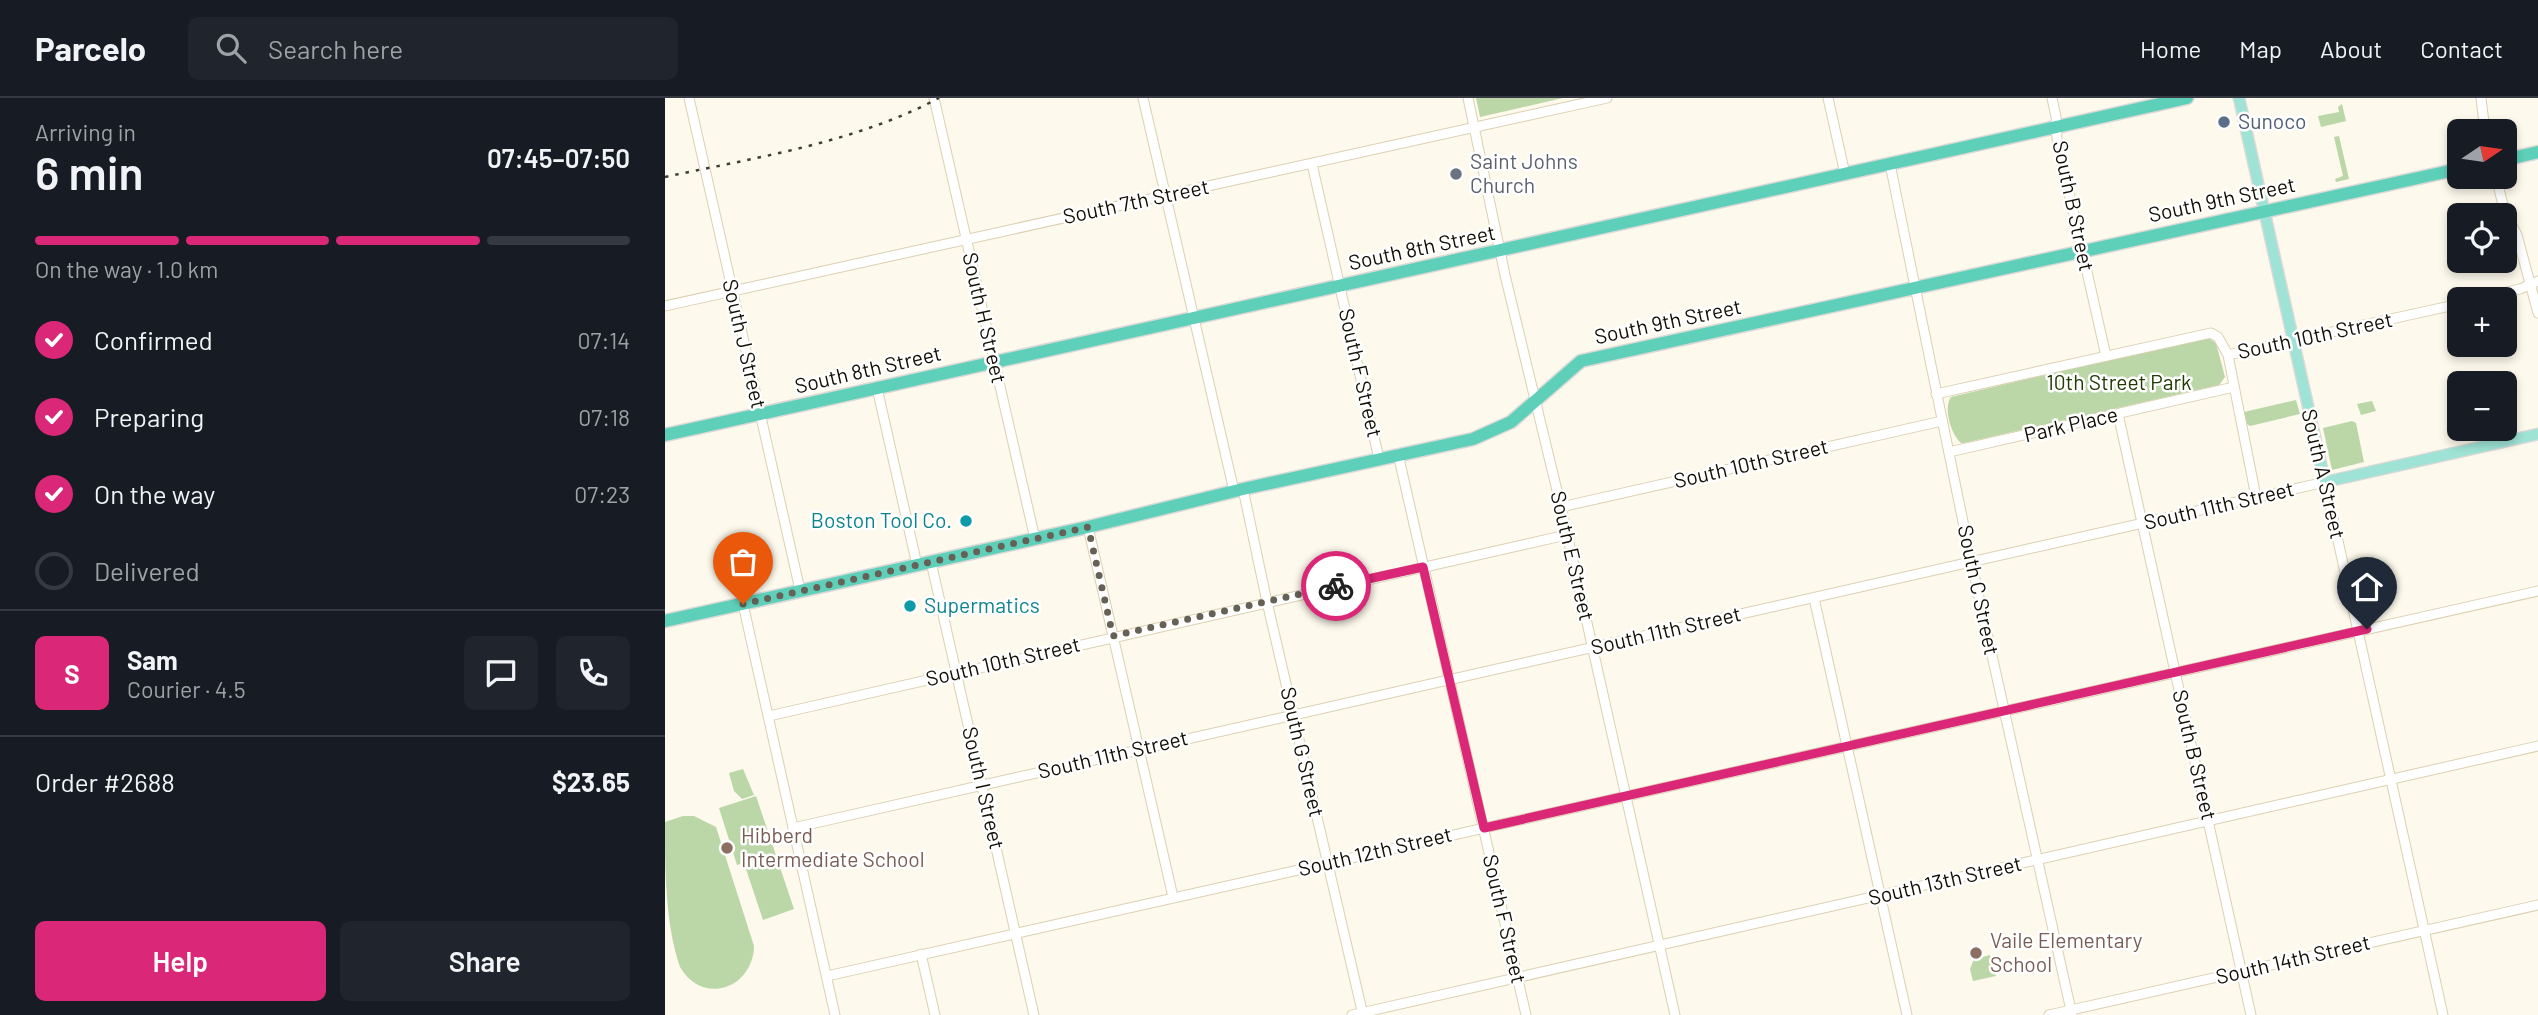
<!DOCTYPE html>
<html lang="en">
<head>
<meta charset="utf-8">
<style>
	body { margin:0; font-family:Barlow,sans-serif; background:#20242c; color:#f1f3f6; height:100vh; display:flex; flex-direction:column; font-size:26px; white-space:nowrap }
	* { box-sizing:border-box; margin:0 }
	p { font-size:23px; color:#9ea1a6 }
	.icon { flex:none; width:38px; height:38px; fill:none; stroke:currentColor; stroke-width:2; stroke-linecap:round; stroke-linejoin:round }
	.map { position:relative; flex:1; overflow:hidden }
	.drawer { display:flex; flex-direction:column; background:#171b24; width:665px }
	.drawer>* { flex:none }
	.needle { width:46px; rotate:77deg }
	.tools { position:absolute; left:1782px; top:21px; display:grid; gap:14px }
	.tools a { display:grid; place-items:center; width:70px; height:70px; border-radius:10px; background:#171b24; box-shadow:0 4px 10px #0003; font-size:35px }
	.pin { position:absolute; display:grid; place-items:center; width:60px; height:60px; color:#fff; margin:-72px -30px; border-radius:50% 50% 50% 0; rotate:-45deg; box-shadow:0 0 7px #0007 }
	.pin .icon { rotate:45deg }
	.courier { position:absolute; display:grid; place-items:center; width:70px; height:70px; margin:-35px; border:5px solid #db2777; border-radius:50%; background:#fff; color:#222; box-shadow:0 2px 9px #0007 }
	.summary em { font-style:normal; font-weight:600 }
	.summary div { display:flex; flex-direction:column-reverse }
	.summary { display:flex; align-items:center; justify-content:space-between; height:119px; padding:0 35px }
	h1 { font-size:46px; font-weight:600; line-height:52px }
	.bar { display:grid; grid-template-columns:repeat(4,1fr); gap:10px 7px; align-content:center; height:84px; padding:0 35px }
	.bar i { height:9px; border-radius:5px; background:#363941 }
	.bar .current { background:#db2777 }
	.bar p { grid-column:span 4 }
	.line { display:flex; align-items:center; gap:18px; padding:0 35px; border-top:2px solid #363941 }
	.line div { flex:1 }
	.round { display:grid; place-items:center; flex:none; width:74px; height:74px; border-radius:10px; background:#20242c }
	ol { padding:0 35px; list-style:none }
	li { display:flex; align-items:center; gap:21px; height:77px }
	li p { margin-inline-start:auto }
	li .icon { padding:7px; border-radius:50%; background:#db2777; color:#fff; stroke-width:4 }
	li:last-child { color:#9ea1a6 }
	li i { width:38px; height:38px; border:4px solid #363941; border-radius:50% }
	.primary-button { display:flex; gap:14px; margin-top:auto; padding:14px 35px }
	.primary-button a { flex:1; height:80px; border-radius:10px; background:#db2777; color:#fff; font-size:28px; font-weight:600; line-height:80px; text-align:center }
	.primary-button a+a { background:#20242c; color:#f1f3f6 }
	header { display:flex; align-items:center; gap:42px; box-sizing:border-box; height:98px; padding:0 35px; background:#171b24; border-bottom:2px solid #363941 }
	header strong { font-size:33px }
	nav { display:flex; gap:38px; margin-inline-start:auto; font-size:24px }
	.search { width:490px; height:63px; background:#20242c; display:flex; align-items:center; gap:18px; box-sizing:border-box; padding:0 24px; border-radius:10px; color:#9ea1a6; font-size:26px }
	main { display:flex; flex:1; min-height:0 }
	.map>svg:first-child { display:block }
	.green { fill:#bbd7a8 }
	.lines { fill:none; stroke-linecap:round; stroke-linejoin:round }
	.minor-casing { stroke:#dbd0b0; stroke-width:11 }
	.major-casing { stroke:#d9d9d7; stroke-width:13 }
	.highway-casing { stroke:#d9d9d7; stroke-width:15 }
	.minor { stroke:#fff; stroke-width:9 }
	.major { stroke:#9ee3d5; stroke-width:10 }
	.highway { stroke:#5ed0b9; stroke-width:12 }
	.rail { stroke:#413d33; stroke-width:2.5; stroke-dasharray:3.5 7; stroke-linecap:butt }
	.done { stroke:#656156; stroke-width:7; stroke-dasharray:0 12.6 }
	.route { stroke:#db2777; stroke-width:9 }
	.service-dot { fill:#5c6f8a; stroke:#fff; stroke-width:2.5 }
	.worship-dot { fill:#6b7280; stroke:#fff; stroke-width:2.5 }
	.culture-dot { fill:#0f9aa8; stroke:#fff; stroke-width:2.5 }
	.education-dot { fill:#8d6e63; stroke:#fff; stroke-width:2.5 }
	.labels { text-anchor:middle; stroke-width:5; stroke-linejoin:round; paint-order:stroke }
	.service-label { font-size:21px; fill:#4e5e75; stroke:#fff; text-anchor:start }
	.worship-label { font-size:21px; fill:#5b616d; stroke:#fff; text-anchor:start }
	.street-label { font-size:21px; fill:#130f05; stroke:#fff }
	.park-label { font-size:21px; fill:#203a04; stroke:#fff }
	.culture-label { font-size:21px; fill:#0d838f; stroke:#fff; text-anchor:end }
	.education-label { font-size:21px; fill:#785e54; stroke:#fff; text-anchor:start }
</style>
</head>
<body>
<header>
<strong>Parcelo</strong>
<div class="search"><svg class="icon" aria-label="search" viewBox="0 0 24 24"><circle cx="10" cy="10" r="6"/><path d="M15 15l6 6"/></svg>Search here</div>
<nav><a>Home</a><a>Map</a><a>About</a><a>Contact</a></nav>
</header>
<main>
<section class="drawer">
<div class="summary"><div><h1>6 min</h1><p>Arriving in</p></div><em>07:45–07:50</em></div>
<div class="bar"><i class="current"></i><i class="current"></i><i class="current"></i><i></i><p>On the way · 1.0 km</p></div>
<ol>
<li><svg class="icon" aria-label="check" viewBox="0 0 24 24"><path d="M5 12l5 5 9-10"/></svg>Confirmed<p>07:14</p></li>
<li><svg class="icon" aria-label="check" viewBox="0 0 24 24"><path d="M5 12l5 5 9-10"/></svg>Preparing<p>07:18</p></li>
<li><svg class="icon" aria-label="check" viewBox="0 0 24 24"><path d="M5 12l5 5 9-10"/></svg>On the way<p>07:23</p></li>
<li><i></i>Delivered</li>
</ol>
<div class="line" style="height:126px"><b class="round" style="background:#db2777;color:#fff">S</b><div><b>Sam</b><p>Courier · 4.5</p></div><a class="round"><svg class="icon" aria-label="chat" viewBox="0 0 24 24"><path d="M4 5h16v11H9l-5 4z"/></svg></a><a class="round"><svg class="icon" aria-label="phone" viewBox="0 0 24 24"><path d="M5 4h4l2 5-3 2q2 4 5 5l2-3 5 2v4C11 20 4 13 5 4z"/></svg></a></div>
<div class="line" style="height:91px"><div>Order #2688</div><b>$23.65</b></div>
<div class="primary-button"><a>Help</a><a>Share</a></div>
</section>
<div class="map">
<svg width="1873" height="917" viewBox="0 0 1873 917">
	<rect width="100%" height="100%" fill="#fdf9ec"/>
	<g class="green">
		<polygon points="811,0 898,0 815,19"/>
		<polygon points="1677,6 1681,23 1656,29 1653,18 1674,14 1673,9"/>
		<polygon points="1674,38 1684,81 1671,84 1670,81 1678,78 1669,39"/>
		<path d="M1542,239L1551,245L1560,279L1554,287L1299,345H1296C1286,337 1278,310 1286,299Z"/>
		<polygon points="1631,302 1635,316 1585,328 1582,326 1579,314"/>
		<polygon points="1707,303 1711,313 1696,317 1692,306"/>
		<polygon points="1687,323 1691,325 1699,364 1667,372 1658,330"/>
		<polygon points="78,671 89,697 77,701 69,693 64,675"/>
		<polygon points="91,698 129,811 98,822 79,765 72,767 54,710"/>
		<path d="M18,718H29L51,729L89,848C88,891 37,908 15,869C0,826 0,771 0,724Z"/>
		<polygon points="1325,857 1331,878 1308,883 1305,871 1309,861"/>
	</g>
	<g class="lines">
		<g class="minor-casing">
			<g id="minor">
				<polyline points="24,0 135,492"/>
				<polyline points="269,0 370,441"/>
				<polyline points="478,0 569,393"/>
				<polyline points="803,0 840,177 896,409 1010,917"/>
				<polyline points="1163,0 1180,76"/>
				<polyline points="1387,0 1391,19 1392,41 1441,258"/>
				<polyline points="1816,0 1820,33"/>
				<polyline points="647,66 714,361"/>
				<polyline points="1225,66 1306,463 1407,917"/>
				<polyline points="1831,79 1840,115 1852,137 1873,215"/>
				<polyline points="1813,201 1855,191 1873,183"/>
				<polyline points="0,208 942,0"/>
				<polyline points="1563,257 1794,206"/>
				<polyline points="212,290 252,467"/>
				<polyline points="1271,296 1546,235 1553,239 1563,257 1591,399"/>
				<polyline points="1453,316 1586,917"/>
				<polyline points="1284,354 1569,289"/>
				<polyline points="733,356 861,917"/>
				<polyline points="578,391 602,504 698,917"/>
				<polyline points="896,409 1277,323"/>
				<polyline points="423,429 508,799"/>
				<polyline points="266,464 369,917"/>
				<polyline points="1149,500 1242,917"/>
				<polyline points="78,506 170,917"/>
				<polyline points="104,618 901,437"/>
				<polyline points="128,730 1660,384 1778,917"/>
				<polyline points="256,856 270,917"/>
				<polyline points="162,878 1873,493"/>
				<polyline points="687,917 1873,648"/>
				<polyline points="1384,917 1873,807"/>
			</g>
		</g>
		<g class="major-casing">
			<polyline id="major" points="1574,0 1660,384 1873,336"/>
		</g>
		<g class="highway-casing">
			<g id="highway">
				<polyline points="1839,62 1873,54"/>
				<polyline points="0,337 1522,0"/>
				<polyline points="0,523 423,429 578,391 808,341 846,324 916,263 1794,71"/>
			</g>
		</g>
		<use href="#minor" class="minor"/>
		<use href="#major" class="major"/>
		<use href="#highway" class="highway"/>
		<path class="rail" d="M0,79C93,59 189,45 274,0"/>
	</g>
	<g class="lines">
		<polyline class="done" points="78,506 423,429 448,538 671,488"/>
		<polyline class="route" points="671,488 758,469 819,730 1702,531"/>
	</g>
	<circle class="service-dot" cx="1559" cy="24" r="7"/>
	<circle class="worship-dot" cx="791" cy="76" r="7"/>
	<g class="culture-dot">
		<circle cx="301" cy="423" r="7"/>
		<circle cx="245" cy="508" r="7"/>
	</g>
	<g class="education-dot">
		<circle cx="62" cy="750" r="7"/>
		<circle cx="1311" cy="855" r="7"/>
	</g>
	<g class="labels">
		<g class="service-label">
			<text x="1573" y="31">Sunoco</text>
		</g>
		<g class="worship-label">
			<text x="805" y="71">Saint Johns<tspan x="805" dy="24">Church</tspan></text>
		</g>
		<g class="street-label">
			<text transform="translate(1557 102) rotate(-12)" y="7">South 9th Street</text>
			<text transform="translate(471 104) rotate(-12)" y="7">South 7th Street</text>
			<text transform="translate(1408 108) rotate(78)" y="7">South B Street</text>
			<text transform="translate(757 150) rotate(-12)" y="7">South 8th Street</text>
			<text transform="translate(319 220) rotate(77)" y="7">South H Street</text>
			<text transform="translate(1003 224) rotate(-12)" y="7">South 9th Street</text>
			<text transform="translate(1650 238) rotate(-12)" y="7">South 10th Street</text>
			<text transform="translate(79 246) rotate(77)" y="7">South J Street</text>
			<text transform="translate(203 272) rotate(-13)" y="7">South 8th Street</text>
			<text transform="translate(695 275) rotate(77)" y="7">South F Street</text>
			<text transform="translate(1406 327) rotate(-13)" y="7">Park Place</text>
			<text transform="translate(1086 366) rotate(-13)" y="7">South 10th Street</text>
			<text transform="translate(1658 376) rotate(77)" y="7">South A Street</text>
			<text transform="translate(1554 408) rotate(-13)" y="7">South 11th Street</text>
			<text transform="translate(907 458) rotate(77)" y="7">South E Street</text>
			<text transform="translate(1313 492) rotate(78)" y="7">South C Street</text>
			<text transform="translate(1001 533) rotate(-13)" y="7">South 11th Street</text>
			<text transform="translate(338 564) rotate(-13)" y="7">South 10th Street</text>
			<text transform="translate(637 654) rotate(77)" y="7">South G Street</text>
			<text transform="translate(448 657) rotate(-13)" y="7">South 11th Street</text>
			<text transform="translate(1529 657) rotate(77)" y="7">South B Street</text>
			<text transform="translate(318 690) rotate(77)" y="7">South I Street</text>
			<text transform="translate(710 754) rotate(-13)" y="7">South 12th Street</text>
			<text transform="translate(1280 783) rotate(-13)" y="7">South 13th Street</text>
			<text transform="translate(839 821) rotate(77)" y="7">South F Street</text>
			<text transform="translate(1628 862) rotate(-13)" y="7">South 14th Street</text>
		</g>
		<g class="park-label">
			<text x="1454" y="292">10th Street Park</text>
		</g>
		<g class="culture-label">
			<text x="287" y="430">Boston Tool Co.</text>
			<text x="259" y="515" text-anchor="start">Supermatics</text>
		</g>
		<g class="education-label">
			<text x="76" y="745">Hibberd<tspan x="76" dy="24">Intermediate School</tspan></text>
			<text x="1325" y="850">Vaile Elementary<tspan x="1325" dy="24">School</tspan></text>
		</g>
	</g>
</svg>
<div class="tools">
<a><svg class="needle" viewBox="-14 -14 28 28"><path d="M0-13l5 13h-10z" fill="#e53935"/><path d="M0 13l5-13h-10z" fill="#9ea1a6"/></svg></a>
<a><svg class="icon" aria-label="locate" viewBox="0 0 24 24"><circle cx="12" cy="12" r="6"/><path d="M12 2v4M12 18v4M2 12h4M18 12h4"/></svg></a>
<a>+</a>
<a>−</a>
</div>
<div class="pin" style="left:78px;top:506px;background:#ea580c"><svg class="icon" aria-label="bag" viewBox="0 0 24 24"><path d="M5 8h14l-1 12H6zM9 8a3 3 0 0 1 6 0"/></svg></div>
<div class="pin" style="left:1702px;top:531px;background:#1f2937"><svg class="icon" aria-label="home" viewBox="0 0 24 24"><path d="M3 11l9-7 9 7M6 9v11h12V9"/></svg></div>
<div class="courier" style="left:671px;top:488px"><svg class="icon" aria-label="bike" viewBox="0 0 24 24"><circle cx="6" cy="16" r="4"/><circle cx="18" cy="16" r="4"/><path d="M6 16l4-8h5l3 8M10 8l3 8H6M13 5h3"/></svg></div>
</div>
</main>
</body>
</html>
